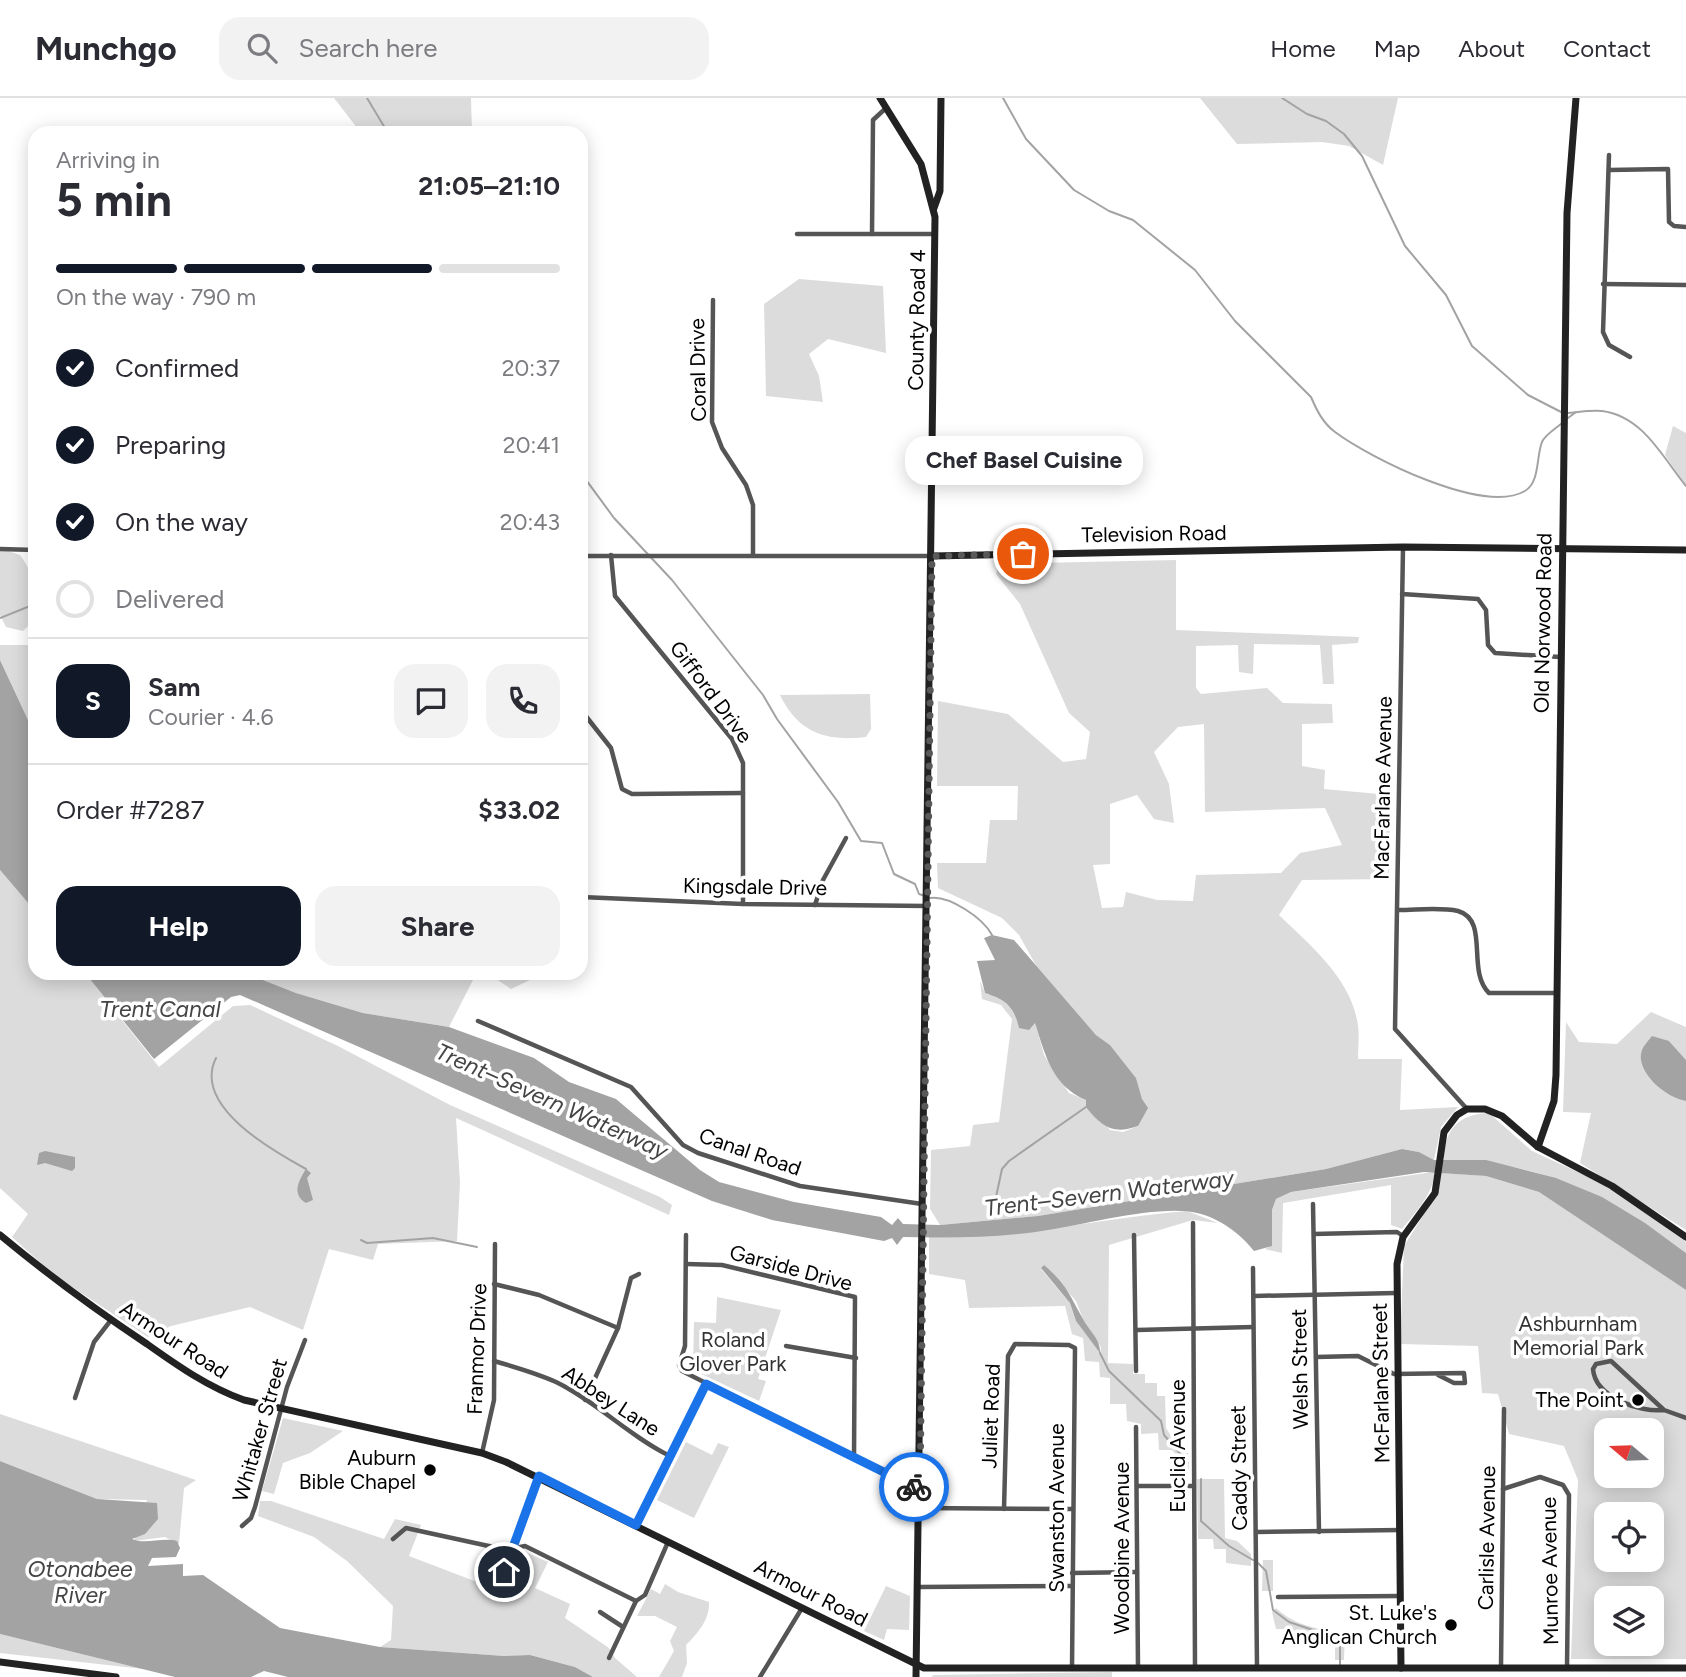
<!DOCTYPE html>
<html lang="en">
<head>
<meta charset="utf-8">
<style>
	body { margin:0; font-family:Figtree,sans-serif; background:#f2f2f3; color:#2b2b33; height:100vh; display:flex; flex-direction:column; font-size:26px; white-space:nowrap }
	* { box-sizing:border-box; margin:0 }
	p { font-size:23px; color:#7c7c81 }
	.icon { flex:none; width:38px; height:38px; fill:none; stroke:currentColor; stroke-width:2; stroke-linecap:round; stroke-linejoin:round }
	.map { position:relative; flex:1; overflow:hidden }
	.drawer { position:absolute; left:28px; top:28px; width:560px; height:854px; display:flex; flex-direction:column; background:#fff; border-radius:21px; box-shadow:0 4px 18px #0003 }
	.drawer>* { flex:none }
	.needle { width:46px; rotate:289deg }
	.controls { position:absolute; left:1594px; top:1320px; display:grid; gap:14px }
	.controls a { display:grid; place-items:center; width:70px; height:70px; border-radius:14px; background:#fff; box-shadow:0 4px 18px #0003; font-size:35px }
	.pin { position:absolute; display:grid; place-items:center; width:60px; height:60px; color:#fff; margin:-30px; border:4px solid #fff; border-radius:50%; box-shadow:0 2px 7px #0007 }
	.courier { position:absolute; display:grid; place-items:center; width:70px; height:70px; margin:-35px; border:5px solid #1a73e8; border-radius:50%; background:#fff; color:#222; box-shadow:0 2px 9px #0007 }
	.bubble { position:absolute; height:49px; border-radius:21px; background:#fff; box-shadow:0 4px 18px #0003; font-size:23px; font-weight:700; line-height:49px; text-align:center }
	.headline em { font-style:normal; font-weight:700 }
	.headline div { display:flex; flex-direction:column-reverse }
	.headline { display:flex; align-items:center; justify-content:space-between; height:119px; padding:0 28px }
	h1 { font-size:46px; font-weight:700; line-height:52px }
	.bar { display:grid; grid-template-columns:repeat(4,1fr); gap:10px 7px; align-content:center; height:84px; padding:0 28px }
	.bar i { height:9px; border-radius:5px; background:#e1e1e2 }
	.bar .selected { background:#111827 }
	.bar p { grid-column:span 4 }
	.line { display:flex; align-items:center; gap:18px; padding:0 28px; border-top:2px solid #e1e1e2 }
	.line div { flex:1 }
	.round { display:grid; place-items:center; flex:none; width:74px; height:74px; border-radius:21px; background:#f2f2f3 }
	ol { padding:0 28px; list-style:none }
	li { display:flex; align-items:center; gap:21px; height:77px }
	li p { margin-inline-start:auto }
	li .icon { padding:7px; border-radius:50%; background:#111827; color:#fff; stroke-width:4 }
	li:last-child { color:#7c7c81 }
	li i { width:38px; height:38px; border:4px solid #e1e1e2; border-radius:50% }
	.button { display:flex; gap:14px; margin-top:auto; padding:14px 28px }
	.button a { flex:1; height:80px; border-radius:21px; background:#111827; color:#fff; font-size:28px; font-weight:700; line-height:80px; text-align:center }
	.button a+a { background:#f2f2f3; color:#2b2b33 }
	header { display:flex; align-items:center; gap:42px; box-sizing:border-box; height:98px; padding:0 35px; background:#fff; border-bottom:2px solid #e1e1e2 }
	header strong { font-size:33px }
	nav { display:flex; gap:38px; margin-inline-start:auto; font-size:24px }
	.search { width:490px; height:63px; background:#f2f2f3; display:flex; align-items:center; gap:18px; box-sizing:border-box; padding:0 24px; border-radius:21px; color:#7c7c81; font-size:26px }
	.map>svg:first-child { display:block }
	.green { fill:#dcdcdc; fill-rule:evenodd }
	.water { fill:#a3a3a3 }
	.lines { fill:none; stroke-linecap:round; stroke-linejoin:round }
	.stream { stroke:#a3a3a3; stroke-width:2 }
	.street { stroke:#555; stroke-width:4.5 }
	.secondary { stroke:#222; stroke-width:7 }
	.done { stroke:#595959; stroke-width:7; stroke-dasharray:0 12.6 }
	.route { stroke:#1a73e8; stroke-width:9 }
	.poi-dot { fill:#000; stroke:#fff; stroke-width:2.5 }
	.labels { text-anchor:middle; stroke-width:7; stroke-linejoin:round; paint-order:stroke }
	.street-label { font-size:21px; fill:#000; stroke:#fff }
	.park-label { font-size:21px; fill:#333; stroke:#fff }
	.poi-label { font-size:21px; fill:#000; stroke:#fff; text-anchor:end }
	.water-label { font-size:23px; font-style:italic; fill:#444; stroke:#fff }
</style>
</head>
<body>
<header>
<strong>Munchgo</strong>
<div class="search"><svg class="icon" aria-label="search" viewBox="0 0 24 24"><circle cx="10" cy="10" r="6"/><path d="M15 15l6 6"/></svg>Search here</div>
<nav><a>Home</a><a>Map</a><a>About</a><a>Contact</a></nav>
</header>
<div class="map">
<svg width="1686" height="1579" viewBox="0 0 1686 1579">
	<rect width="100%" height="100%" fill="#fff"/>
	<g class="green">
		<polygon points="334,0 471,0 472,35 361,35"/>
		<polygon points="1200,0 1398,0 1383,67 1349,48 1322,44 1237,46"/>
		<polygon points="799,181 883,188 886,255 828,241 809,256 819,278 823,304 766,298 764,206"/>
		<polygon points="1673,328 1686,335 1686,388 1665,357"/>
		<path d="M0,450L20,457C35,476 46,514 23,533L6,529L0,517Z"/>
		<path d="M1176,462V532L1359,539L1358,545L1332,547L1334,586H1323L1320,547L1254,546L1253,576L1239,574L1238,547L1196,548V590L1201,596L1267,590L1283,605L1332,606L1333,625L1302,626V668L1325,672L1324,691L1390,697L1389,781L1302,782L1279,817C1309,846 1349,879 1357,922C1360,935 1358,949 1358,961H1402L1400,1012L1458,1009L1441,1029L1434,1062L1419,1054L1402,1051L1326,1071L1038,1118L940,1127L930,1111L931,1052L970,1048L973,1027L999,1024L1012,921L1001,907L982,901L980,883L985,895C1008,902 1013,912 1032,927L1035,924L1044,957L1069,995L1086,1002L1110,1032L1123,1034L1138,1028L1142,1002L1136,980L1110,947L1096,937L1037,869L1019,837L1002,820L938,790L937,765H986L990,722H1017L1018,688H937L938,603L1008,616L1063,664L1086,661L1090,634L1069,615L1020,506L996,476L999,466ZM1204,626L1205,714L1325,710L1342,747L1300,755L1281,775L1196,777L1193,803L1157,802L1126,794L1123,809L1102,810L1093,767L1110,766V706L1137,697L1154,721L1174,725L1169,686L1154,654L1178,629Z"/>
		<polygon points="0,547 35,547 35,637 0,562"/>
		<path d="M870,596L871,631L866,639C825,644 798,634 780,597Z"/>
		<polygon points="0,772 35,813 35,875 85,875 159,969 233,908 250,907 338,948 450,1007 660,1099 672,1107 669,1117 456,1020 460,1085 457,1143 378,1146 373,1162 329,1151 303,1232 250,1209 171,1228 148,1239 54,1177 12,1139 28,1116 0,1090"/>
		<polygon points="245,875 527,875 530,882 511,891 493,879 473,882 449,929 363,915 296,895"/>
		<path d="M1651,914L1686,929V962L1669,943L1642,953C1641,975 1663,1000 1686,1003V1132L1580,1065L1591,1015L1563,1014L1566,924L1579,944L1617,946Z"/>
		<path d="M1489,1015L1532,1053L1608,1088L1686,1144V1155C1610,1098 1541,1063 1444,1062C1444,1031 1459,1016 1489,1015Z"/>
		<path d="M1434,1074C1435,1094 1414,1116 1402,1131L1391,1127V1087L1283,1105L1282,1155L1265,1151L1272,1147V1112L1276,1101L1291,1094Z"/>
		<path d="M1441,1075L1486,1078L1539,1094L1686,1192V1561H1571L1578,1382L1564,1348L1509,1336L1498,1296L1482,1295L1478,1248L1400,1246L1404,1148L1438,1094ZM1606,1332H1652V1377H1606ZM1606,1416H1652V1461H1606ZM1606,1500H1652V1545H1606Z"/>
		<path d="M1187,1113L1218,1125L1193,1122L1109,1147L1108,1265L1133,1266V1276H1145V1285H1157V1298H1165L1166,1330L1180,1352L1188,1354L1189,1372L1172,1352H1159L1158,1335L1141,1336V1326L1127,1323L1126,1306H1110V1280L1100,1279L1099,1264L1085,1263L1083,1240L1072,1236L1065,1208L969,1210L965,1182L929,1176V1139C1016,1141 1101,1120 1187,1113ZM1044,1167L1076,1203L1084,1224L1101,1249L1100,1254L1076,1223L1070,1205L1041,1171Z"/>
		<polygon points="717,1199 781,1212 758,1281 766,1283 759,1303 695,1273 693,1269 694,1224 716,1225"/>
		<polygon points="0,1316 196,1382 184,1390 179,1446 165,1439 134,1443 147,1402 97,1401 0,1363"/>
		<polygon points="283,1320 343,1333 310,1355 283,1365 274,1396 262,1393"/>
		<polygon points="686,1344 712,1357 718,1345 729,1349 694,1420 657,1402"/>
		<polygon points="1197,1381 1224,1381 1225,1440 1237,1443 1251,1456 1251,1468 1226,1465 1226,1451 1214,1451 1213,1441 1198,1441"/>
		<polygon points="260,1403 271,1403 384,1441 395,1421 421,1427 409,1458 498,1492 519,1451 548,1464 535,1490 570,1506 565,1520 609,1550 615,1560 637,1579 593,1579 575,1569 530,1557 504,1558 380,1549 391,1542 393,1508 347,1463 314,1439 258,1418"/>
		<polygon points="1263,1462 1273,1462 1273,1493 1262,1493"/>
		<path d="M665,1486L678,1494L709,1504C710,1521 698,1535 686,1547L687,1565L682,1579H659L674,1553L670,1543L677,1529L655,1518H637L651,1491L660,1496Z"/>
		<polygon points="886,1488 910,1498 909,1532 887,1531 884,1542 864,1533"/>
		<path d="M1276,1510C1295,1528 1320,1532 1345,1534L1344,1562H1335V1548H1319V1542L1290,1543L1289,1531H1276L1272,1514Z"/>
		<polygon points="0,1536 143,1571 0,1555"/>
		<polygon points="1112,1574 1112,1579 931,1579 934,1577"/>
	</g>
	<g class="water">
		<polygon points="0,562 35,637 35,813 0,772"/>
		<path d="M992,837L1014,842L1096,937L1110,947L1136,980L1142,1001L1148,1010L1138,1028C1113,1037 1102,1029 1086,1009V1002C1052,988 1045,956 1035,925L1029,932L1019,930C1014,908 1006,902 985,895L977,863L995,862L984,840Z"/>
		<path d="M85,875H245L296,895L363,915L449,929L534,960L569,984L616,1001L700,1072L719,1084L794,1104L881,1119L892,1127L898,1120L903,1126L940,1127L1038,1118L1326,1071L1402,1051L1419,1054L1434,1062H1486L1556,1080L1602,1099L1645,1125L1686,1155V1192L1539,1094L1486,1078L1424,1074L1291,1094L1276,1101L1272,1112V1148L1254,1153C1240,1135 1219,1120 1197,1115C1162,1106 1086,1126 1048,1132C1001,1140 951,1140 903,1139L897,1147L892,1140L884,1143L772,1122L712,1103L240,897L231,899L154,961Z"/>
		<path d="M1652,938L1669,943L1686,962V1003C1667,1001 1634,973 1642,952C1644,947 1649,942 1652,938Z"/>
		<polygon points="45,1053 75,1059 75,1070 72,1073 45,1065 37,1067 39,1055"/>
		<path d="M306,1071L311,1075L307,1080L313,1102L306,1105C291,1096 299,1082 306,1071Z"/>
		<path d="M1044,1167C1067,1187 1069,1196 1083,1221C1089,1233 1101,1241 1100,1255L1076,1223L1070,1205L1041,1170Z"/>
		<path d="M0,1363L97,1401L157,1405L158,1421L145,1436L132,1441C145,1447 162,1439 177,1443L180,1450L176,1459L152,1460L148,1468L183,1466V1478L203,1477L280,1530L380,1549L504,1558L530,1557L575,1569L593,1579H288L264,1573L251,1579H175L0,1536Z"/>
	</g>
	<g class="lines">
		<g class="stream">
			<polyline points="367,0 388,35"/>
			<path d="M1003,0L1026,41L1074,92L1109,113L1133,122L1195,172L1235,223L1311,299C1317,313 1323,325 1335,334C1370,360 1483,417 1525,393C1540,384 1536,359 1542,344C1545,337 1555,331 1561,326"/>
			<polyline points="1282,0 1307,16 1326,23 1344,36 1362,58 1405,148 1446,197 1472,248 1528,297 1563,315"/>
			<path d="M1568,315C1579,314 1591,312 1602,313C1643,318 1663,360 1686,388"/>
			<polyline points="1568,320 1576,314"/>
			<polyline points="581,375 614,420 672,482 763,597 777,621 838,704 861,743 882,745 894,776 915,786 919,796 925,798"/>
			<polyline points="0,520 35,506"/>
			<path d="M930,800C949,797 983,820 992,837"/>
			<path d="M216,960C192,1008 273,1053 306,1071"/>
			<polyline points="996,1099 1002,1071 1009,1063 1086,1009"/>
			<polyline points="361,1142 367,1145 433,1140 477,1149"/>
			<polyline points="1100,1255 1109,1273 1161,1323 1164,1337 1188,1365"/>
			<polyline points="1201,1381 1201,1423 1229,1448 1253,1462"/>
			<polyline points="1258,1465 1266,1473 1273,1512 1289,1524 1340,1541 1340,1568"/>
		</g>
		<g class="street">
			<polyline points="1609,57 1603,234 1609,247 1630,259"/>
			<polyline points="1609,72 1668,71 1669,124 1674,128 1686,129"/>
			<polyline points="797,136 935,136"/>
			<polyline points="872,136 873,22 886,10"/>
			<polyline points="1603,186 1686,187"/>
			<polyline points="713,202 712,324 722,350 746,387 753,407 753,457"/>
			<polyline points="1403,450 1395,931 1467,1011"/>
			<polyline points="0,451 35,452"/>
			<polyline points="611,457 615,498 732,641 743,665 743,806"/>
			<polyline points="581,458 930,458"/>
			<polyline points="1402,496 1478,501 1486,512 1488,547 1495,555 1560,559"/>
			<polyline points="581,612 611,650 622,691 632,696 743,695"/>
			<polyline points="581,799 743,806 927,808"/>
			<polyline points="815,807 823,782 846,740"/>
			<path d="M1398,812C1417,812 1440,809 1458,813C1490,822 1466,873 1489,895H1557"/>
			<polyline points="478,923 631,989 683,1047 698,1055 800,1088 922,1106"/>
			<polyline points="1313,1106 1319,1434"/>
			<polyline points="1193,1125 1195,1569"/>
			<polyline points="1314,1136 1397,1134 1403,1138"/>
			<polyline points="686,1137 685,1248 679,1267 682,1273 917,1391"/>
			<polyline points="1134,1137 1136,1273"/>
			<polyline points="686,1166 722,1167 855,1199 854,1360"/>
			<polyline points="1253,1170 1257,1569"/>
			<polyline points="494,1186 539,1197 618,1230"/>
			<polyline points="1254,1198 1396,1195"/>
			<polyline points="1137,1232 1253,1229"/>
			<polyline points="786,1248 856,1260"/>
			<polyline points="1316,1259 1358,1258 1394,1276 1464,1275 1465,1285 1454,1285 1438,1277"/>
			<path d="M494,1263C515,1269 536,1275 556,1284C597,1304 629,1338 670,1358"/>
			<polyline points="75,1300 94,1244 111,1222"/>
			<polyline points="585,1302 618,1230 631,1180 639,1176"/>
			<path d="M1664,1312C1640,1315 1595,1299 1593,1271L1596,1266L1611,1263L1664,1312L1686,1320"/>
			<polyline points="1136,1329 1138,1570"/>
			<polyline points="482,1355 494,1302 495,1146"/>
			<polyline points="1137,1388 1194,1388"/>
			<polyline points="1503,1391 1540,1379 1563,1387 1569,1397 1567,1570"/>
			<polyline points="920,1410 1072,1411"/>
			<polyline points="1004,1411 1008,1258 1015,1246 1069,1247 1075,1250 1072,1571"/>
			<polyline points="636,1427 706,1286"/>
			<polyline points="242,1428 251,1420 255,1409 287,1289 305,1242"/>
			<polyline points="1256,1434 1400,1432"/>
			<polyline points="393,1441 406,1430 507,1452 525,1448 636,1503"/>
			<polyline points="1072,1475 1137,1474"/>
			<polyline points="919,1489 1072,1488"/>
			<polyline points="493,1496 504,1474 539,1379"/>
			<polyline points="1278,1499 1400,1498"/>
			<polyline points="600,1514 623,1529"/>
			<polyline points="609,1560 636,1503 645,1497 668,1444"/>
			<polyline points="1501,1569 1504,1311"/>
			<polyline points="760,1579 802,1510"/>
		</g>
		<g class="secondary">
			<polyline points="880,0 921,66 935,119 916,1579"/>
			<polyline points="934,110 940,93 941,0"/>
			<polyline points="932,458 1403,449 1686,452"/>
			<polyline points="1538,1049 1554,1003 1556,977 1567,115 1576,0"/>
			<path d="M0,1137C47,1176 96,1212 147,1246C178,1268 208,1289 244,1302L482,1355L506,1364L924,1570H1686"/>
			<polyline points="0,1564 116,1579"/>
			<polyline points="1401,1570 1397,1166 1403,1139 1435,1095 1444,1034 1457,1017 1467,1011 1485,1011 1502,1018 1538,1049 1612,1088 1686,1139"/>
		</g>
	</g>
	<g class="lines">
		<polyline class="done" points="914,1389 920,1392 932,458 1023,456"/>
		<polyline class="route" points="504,1474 539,1378 636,1427 706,1286 914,1389"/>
	</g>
	<g class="poi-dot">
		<circle cx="1638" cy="1302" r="7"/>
		<circle cx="430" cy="1372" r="7"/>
		<circle cx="1451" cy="1527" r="7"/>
	</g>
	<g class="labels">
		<g class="street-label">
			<text transform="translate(917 222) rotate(-89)" y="7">County Road 4</text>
			<text transform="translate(698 272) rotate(-91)" y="7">Coral Drive</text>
			<text transform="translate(1154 436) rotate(-1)" y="7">Television Road</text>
			<text transform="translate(1543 525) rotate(-89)" y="7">Old Norwood Road</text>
			<text transform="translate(711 594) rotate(53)" y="7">Gifford Drive</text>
			<text transform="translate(1383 690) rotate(-89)" y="7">MacFarlane Avenue</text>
			<text transform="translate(755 789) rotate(1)" y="7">Kingsdale Drive</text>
			<text transform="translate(750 1054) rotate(19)" y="7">Canal Road</text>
			<text transform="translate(791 1170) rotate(15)" y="7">Garside Drive</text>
			<text transform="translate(174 1242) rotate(33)" y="7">Armour Road</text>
			<text transform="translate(477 1251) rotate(-88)" y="7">Franmor Drive</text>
			<text transform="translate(1300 1271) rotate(-91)" y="7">Welsh Street</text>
			<text transform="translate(1381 1285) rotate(-91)" y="7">McFarlane Street</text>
			<text transform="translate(611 1303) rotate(33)" y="7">Abbey Lane</text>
			<text transform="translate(991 1318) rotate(-88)" y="7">Juliet Road</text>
			<text transform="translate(260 1332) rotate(-74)" y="7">Whitaker Street</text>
			<text transform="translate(1178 1348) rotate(-90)" y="7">Euclid Avenue</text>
			<text transform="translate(1239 1370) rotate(-91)" y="7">Caddy Street</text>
			<text transform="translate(1057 1410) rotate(-90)" y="7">Swanston Avenue</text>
			<text transform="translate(1487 1440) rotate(-89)" y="7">Carlisle Avenue</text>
			<text transform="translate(1122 1450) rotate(-90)" y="7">Woodbine Avenue</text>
			<text transform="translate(1550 1473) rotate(-91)" y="7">Munroe Avenue</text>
			<text transform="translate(811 1495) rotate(27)" y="7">Armour Road</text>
		</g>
		<g class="park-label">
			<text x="1578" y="1233">Ashburnham<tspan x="1578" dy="24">Memorial Park</tspan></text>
			<text x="733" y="1249">Roland<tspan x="733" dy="24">Glover Park</tspan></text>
		</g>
		<g class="poi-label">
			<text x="1624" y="1309">The Point</text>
			<text x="416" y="1367">Auburn<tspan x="416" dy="24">Bible Chapel</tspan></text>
			<text x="1437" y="1522">St. Luke's<tspan x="1437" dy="24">Anglican Church</tspan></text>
		</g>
		<g class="water-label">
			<text x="160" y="919">Trent Canal</text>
			<text transform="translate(552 1003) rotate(24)" y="8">Trent–Severn Waterway</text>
			<text transform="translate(1109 1095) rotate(-7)" y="8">Trent–Severn Waterway</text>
			<text x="80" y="1479">Otonabee<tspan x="80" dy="26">River</tspan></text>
		</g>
	</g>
</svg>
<div class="controls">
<a><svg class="needle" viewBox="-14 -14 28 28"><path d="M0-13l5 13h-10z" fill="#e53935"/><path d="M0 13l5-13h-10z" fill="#7c7c81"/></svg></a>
<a><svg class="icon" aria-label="locate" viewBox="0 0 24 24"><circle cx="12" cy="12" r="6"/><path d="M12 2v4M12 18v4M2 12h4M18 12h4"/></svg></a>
<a><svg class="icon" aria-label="layers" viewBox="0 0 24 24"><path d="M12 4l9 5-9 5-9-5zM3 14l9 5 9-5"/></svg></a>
</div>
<div class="pin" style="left:1023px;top:456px;background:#ea580c"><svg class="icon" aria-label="bag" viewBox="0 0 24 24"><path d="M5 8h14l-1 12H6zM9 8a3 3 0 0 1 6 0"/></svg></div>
<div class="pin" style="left:504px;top:1474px;background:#1f2937"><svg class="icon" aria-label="home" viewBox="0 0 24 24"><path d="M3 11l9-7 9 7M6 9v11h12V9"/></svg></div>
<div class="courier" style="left:914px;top:1389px"><svg class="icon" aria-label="bike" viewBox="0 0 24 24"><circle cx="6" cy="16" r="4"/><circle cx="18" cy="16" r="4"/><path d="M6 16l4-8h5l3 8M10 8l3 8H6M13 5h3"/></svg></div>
<div class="bubble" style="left:905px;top:338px;width:238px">Chef Basel Cuisine</div>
<section class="drawer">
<div class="headline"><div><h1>5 min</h1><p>Arriving in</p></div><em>21:05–21:10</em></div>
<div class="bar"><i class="selected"></i><i class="selected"></i><i class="selected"></i><i></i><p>On the way · 790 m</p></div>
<ol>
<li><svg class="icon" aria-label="check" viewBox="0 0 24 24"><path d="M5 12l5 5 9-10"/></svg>Confirmed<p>20:37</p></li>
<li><svg class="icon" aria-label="check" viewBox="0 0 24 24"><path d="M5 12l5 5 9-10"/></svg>Preparing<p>20:41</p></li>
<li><svg class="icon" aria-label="check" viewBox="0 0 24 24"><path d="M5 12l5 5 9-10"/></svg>On the way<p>20:43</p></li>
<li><i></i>Delivered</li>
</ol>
<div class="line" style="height:126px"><b class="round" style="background:#111827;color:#fff">S</b><div><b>Sam</b><p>Courier · 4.6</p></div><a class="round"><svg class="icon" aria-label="chat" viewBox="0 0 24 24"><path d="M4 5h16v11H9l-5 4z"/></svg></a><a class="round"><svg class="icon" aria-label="phone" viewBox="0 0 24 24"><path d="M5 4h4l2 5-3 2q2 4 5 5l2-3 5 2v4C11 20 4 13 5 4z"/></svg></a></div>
<div class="line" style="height:91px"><div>Order #7287</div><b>$33.02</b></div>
<div class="button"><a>Help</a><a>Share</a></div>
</section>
</div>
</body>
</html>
